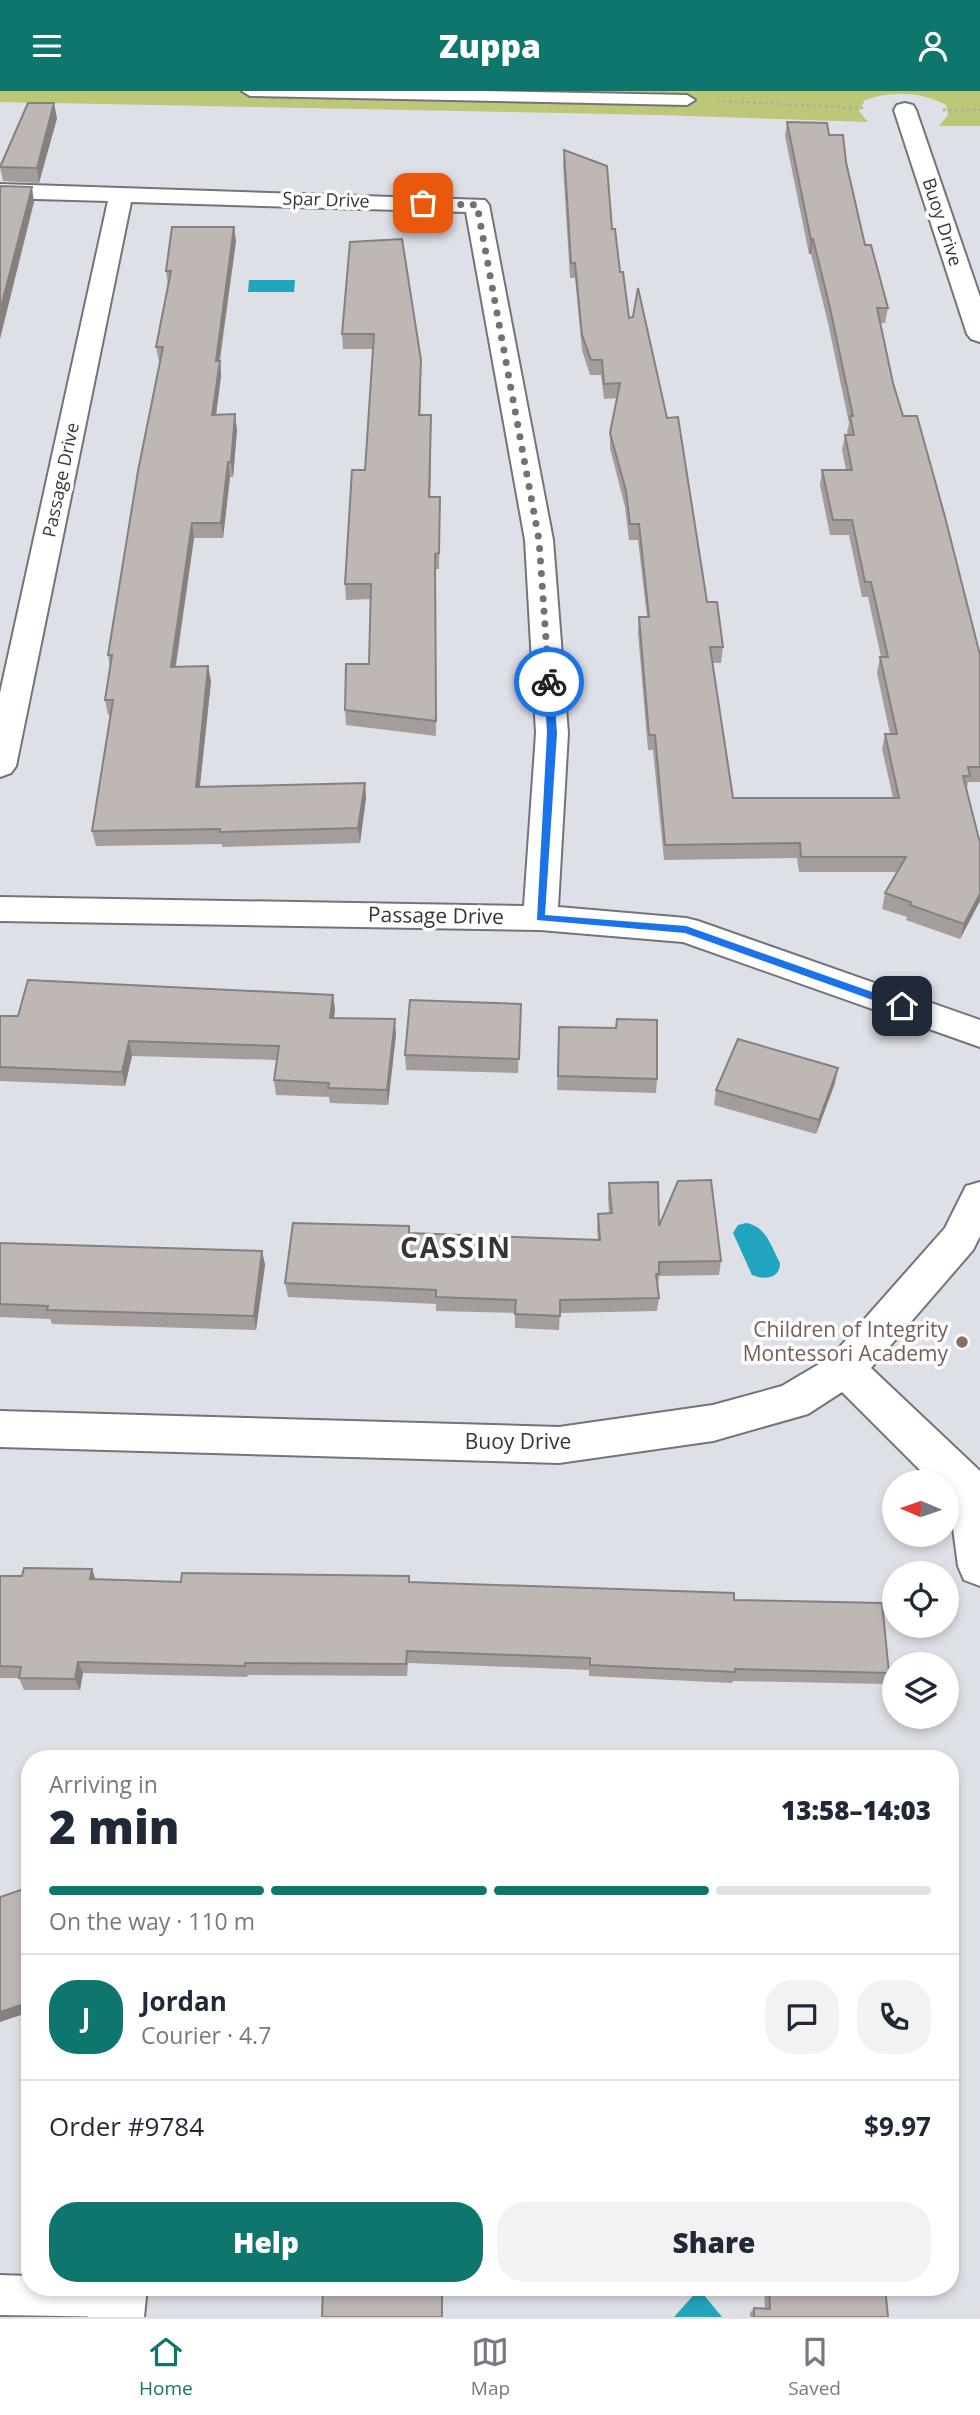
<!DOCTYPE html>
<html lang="en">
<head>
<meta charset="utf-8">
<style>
	body { margin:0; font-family:"Open Sans",sans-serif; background:#f2f2f3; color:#1f2937; height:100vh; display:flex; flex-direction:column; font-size:26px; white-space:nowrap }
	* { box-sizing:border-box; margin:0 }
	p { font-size:23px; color:#747a83 }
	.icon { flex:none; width:38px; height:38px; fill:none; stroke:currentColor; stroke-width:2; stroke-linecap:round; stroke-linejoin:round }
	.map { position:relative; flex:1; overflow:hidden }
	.side { position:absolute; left:21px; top:1659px; width:938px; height:546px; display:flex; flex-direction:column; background:#fff; border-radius:28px; box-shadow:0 4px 10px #0003 }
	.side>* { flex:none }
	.needle { width:46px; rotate:272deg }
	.tools { position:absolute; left:882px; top:1379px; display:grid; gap:14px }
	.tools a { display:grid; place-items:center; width:77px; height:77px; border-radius:50%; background:#fff; box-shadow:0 4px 10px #0003; font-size:35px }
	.pin { position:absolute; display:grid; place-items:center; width:60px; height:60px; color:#fff; margin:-30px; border-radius:14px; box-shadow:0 4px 10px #0006 }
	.courier { position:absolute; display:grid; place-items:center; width:70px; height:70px; margin:-35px; border:5px solid #1a73e8; border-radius:50%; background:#fff; color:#222; box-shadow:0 2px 9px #0007 }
	.headline em { font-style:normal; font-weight:800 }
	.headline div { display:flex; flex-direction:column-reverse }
	.headline { display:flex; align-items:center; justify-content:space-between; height:119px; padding:0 28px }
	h1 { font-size:46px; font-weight:800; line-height:52px }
	.bar { display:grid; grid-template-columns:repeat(4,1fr); gap:10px 7px; align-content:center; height:84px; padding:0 28px }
	.bar i { height:9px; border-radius:5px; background:#e0e1e3 }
	.bar .active { background:#0f766e }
	.bar p { grid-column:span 4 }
	.line { display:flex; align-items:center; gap:18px; padding:0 28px; border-top:2px solid #e0e1e3 }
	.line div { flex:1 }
	.round { display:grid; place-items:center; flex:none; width:74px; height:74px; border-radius:28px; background:#f2f2f3 }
	.action { display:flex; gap:14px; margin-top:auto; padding:14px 28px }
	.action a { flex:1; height:80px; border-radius:28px; background:#0f766e; color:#fff; font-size:28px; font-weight:800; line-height:80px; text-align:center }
	.action a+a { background:#f2f2f3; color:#1f2937 }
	header { display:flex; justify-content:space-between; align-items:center; height:91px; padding:0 28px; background:#0f766e; color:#fff; font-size:32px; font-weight:800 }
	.dock { display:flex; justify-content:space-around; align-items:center; height:98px; border-top:2px solid #e0e1e3; background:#fff; font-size:19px; color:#747a83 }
	.dock a { display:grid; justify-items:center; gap:4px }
	.dock .active { color:#0f766e }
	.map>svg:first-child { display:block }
	.green { fill:#bec778 }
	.water { fill:#21a4be }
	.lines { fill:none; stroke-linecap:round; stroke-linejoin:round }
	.service-casing { stroke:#73747b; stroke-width:4 }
	.minor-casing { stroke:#73747b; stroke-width:4 }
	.path { stroke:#aaacb1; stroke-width:2.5; stroke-dasharray:2.5 3.5; stroke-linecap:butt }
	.service { fill:#fff; fill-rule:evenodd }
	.minor { fill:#fff; fill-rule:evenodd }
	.wall { fill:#a49d9b }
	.shaded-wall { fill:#86807e }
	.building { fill:#bfb7b4; stroke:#86807e; stroke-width:2 }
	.route { fill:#1a73e8 }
	.done { stroke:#707275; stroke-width:7; stroke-dasharray:0 12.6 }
	.education-dot { fill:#8d6e63; stroke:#fff; stroke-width:2.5 }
	.labels { text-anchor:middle; stroke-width:7; stroke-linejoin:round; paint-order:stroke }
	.far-street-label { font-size:18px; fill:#353638; stroke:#fff }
	.street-label { font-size:21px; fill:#353638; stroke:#fff }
	.education-label { font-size:21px; fill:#785e54; stroke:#fff; text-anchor:end }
	.district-label { font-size:28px; font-weight:bold; letter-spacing:2px; fill:#353638; stroke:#fff }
</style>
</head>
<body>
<header><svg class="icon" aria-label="menu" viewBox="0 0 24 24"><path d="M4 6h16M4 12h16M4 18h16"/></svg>Zuppa<svg class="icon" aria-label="person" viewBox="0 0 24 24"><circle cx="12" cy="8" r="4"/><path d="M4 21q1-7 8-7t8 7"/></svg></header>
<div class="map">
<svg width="980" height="2226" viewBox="0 0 980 2226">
	<rect width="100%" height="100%" fill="#dee0e7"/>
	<path class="green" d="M0,0H980V35H939L948,24L946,14C919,0 893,0 865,9L859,20L868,31L659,24L0,11Z"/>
	<g class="water">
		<polygon points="249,189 295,189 294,201 248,201"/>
		<path d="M746,1132C766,1135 771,1155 780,1172C780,1188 764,1189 752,1184L733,1142L738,1134Z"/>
		<polygon points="699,2198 722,2226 674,2226"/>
	</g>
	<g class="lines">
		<g class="service-casing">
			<g id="service">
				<polygon points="242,0 481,0 687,4 695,9 687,14 250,5"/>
				<polygon points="0,2184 30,2185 30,2196 133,2196 138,2209 132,2223 125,2226 0,2224"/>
			</g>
		</g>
		<g class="minor-casing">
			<g id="minor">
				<polygon points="905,12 913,14 916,19 980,206 980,251 971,248 967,243 894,19 897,14"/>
				<polygon points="0,93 485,109 489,114 553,449 568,642 558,816 686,827 698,830 980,929 980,956 683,851 540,839 0,830 0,806 524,815 536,642 525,449 466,121 131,111 16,675 11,682 0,686 0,602 108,110 0,107"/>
				<polygon points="980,1091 980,1145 973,1159 871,1277 980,1380 980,1495 964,1489 958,1475 947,1391 932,1391 842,1301 808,1323 713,1350 559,1372 0,1356 0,1320 559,1336 713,1314 782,1295 831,1266 945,1137 966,1095"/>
				<polygon points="93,2196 147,2196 144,2226 88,2226"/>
			</g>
		</g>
		<g class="path">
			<polyline points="717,10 863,17"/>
			<polyline points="943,19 980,19"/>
		</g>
		<use href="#service" class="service"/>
		<use href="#minor" class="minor"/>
	</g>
	<g class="wall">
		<polygon points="57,27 39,92 3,90 0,76"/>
		<polygon points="787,31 829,44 846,71 865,154 888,217 885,232 880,232 893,292 903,325 980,564 980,691 968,691 967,698 980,810 960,848 906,829 907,826 882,818 885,802 897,781 799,781 797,767 664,769 653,659 648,659 638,542 639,526 647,526 638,449 629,449 625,416 610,357 610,342 617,307 604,308 601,284 590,284 582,259 575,187 570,187 563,74 564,59 612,138 629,227 707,511 723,556 721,572 712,572 733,707 893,707 882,658 885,643 890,643 877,582 880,566 881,566 868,506 862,506 849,444 830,444 820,394 822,379 846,379 842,359 845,344 848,344 847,341 849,332 828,232 811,163 809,163 785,45"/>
		<polygon points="236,150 220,270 221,285 216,324 237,339 233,386 230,386 223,447 194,447 176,575 211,590 200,696 365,692 366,707 360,752 222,756 222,753 96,755 92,740 111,624 108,624 105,609 110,576 108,564 160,271 159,271 156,256 168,195 166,180"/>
		<polygon points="350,151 421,284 420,324 431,324 430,406 440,421 439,478 435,478 436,645 346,634 345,619 369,573 371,508 346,509 345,493 365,379 373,258 343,258 342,243"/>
		<polygon points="333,904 335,919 334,927 396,943 388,1014 330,1012 329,1006 276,1004 274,989 277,969 132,965 125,995 0,990 0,925 18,925"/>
		<polygon points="521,913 518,982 406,979 405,964"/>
		<polygon points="559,936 657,988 656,1002 557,999"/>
		<polygon points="835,992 816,1043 714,1014 716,999"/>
		<polygon points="609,1092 659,1135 721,1170 719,1184 659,1185 658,1195 659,1207 657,1220 560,1222 559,1239 515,1237 515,1222 436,1220 436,1213 288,1206 285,1192 409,1135 410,1142 598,1149 597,1137 598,1123 609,1123 608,1106"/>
		<polygon points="0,1152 262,1160 265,1174 256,1239 52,1233 50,1228 0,1226"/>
		<polygon points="92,1478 95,1488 181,1491 410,1491 734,1509 889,1582 885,1593 733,1590 732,1592 589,1585 589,1579 408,1572 407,1585 248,1584 247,1586 83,1582 80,1599 24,1599 19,1587 0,1587 0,1485 22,1485"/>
		<polygon points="764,2196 885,2196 888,2226 750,2226 750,2222 754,2217 765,2218"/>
	</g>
	<g class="shaded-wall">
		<polygon points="54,12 57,27 39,92 37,77"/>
		<polygon points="32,96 34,111 0,248 0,220"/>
		<polygon points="234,136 236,150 217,285 216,270"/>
		<polygon points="813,148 811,163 809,163 811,149"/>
		<polygon points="421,269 421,284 420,339 419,324"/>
		<polygon points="220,270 221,285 214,339 212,324"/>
		<polygon points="235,323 237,339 233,386 231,371"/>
		<polygon points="431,324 431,339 430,421 429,406"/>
		<polygon points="228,371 230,386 223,447 221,432"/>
		<polygon points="192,432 194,447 173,591 171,576"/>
		<polygon points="208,575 211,590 198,711 196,696"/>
		<polygon points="365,692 366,707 360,752 358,737"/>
		<polygon points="980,803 980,810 960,848 964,833"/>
		<polygon points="333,904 335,919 331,941 330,927"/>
		<polygon points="395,928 396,943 388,1014 387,999"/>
		<polygon points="129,950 132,965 125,995 122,981"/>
		<polygon points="838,977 835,992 816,1043 819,1029"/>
		<polygon points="262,1160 265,1174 256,1239 254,1225"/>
		<polygon points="92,1478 96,1490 90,1488"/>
		<polygon points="78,1571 83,1582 80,1599 75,1588"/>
		<polygon points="30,1911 30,1921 0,1931 0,1921"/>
	</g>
	<g class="building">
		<polygon points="28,12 54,12 37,77 0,76"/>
		<polygon points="787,31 827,32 829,44 843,44 846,71 865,154 871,154 888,217 877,217 893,292 903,325 917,325 945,426 980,564 980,676 968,676 970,685 963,685 980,752 980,803 964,833 910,814 911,811 885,802 906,766 801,766 800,752 665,754 655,644 649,644 639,526 649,526 639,433 630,433 626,400 610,342 620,292 604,293 602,269 591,269 582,244 575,172 571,172 564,59 607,75 612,138 615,138 620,181 623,181 629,227 633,226 638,197 667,327 678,326 707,511 717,511 723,556 710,556 733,707 899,707 885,643 897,643 880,566 888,566 871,491 865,491 852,429 833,429 822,379 852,379 845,344 854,344 850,325 853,325 830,217 813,148 811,149"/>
		<polygon points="0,95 32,96 0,220"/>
		<polygon points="172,136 234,136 216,270 220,270 212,324 235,323 231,371 228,371 221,432 192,432 171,576 208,575 196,696 365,692 358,737 220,741 220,738 92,740 113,609 105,609 112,564 108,564 138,380 163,256 156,256 171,180 166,180"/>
		<polygon points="402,148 421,269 419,324 431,324 429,406 440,406 439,462 435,463 436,630 345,619 346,573 369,573 371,493 345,493 352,379 365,379 374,243 342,243 350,151"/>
		<polygon points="28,889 333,904 330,927 395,928 387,999 328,997 329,992 274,989 279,955 129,950 122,981 0,976 0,925 18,925"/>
		<polygon points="410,909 521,913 519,968 405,964"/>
		<polygon points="617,928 657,929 657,988 558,985 559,936 616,937"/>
		<polygon points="738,948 838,977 819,1029 716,999"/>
		<polygon points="711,1089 721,1170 659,1171 659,1183 656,1183 659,1207 560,1209 560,1225 515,1223 516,1209 436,1206 436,1199 285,1192 293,1132 409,1135 409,1142 600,1149 598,1123 612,1122 609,1092 658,1091 659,1135 678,1090"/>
		<polygon points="0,1152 262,1160 254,1225 47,1219 48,1215 0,1213"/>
		<polygon points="24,1477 92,1478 90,1488 181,1491 182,1482 409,1485 409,1491 734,1502 734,1509 882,1512 889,1582 735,1578 735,1581 590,1574 590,1567 407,1560 406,1573 245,1572 245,1575 78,1571 75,1588 19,1587 21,1576 0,1575 0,1485 22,1485"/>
		<polygon points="30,1796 30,1911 0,1921 0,1806"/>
		<polygon points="323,2196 442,2196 442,2226 322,2226"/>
		<polygon points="769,2196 885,2196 888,2226 754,2226 754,2217 770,2218"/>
	</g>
	<polygon class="route" points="549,588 553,591 557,642 545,824 686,835 906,913 906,918 898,918 685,842 537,829 547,642 544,591"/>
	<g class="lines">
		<polyline class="done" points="423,112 477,114 539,449 549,591"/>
	</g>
	<circle class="education-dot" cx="962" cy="1251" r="7"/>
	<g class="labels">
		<g class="far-street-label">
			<text transform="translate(326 109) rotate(2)" y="6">Spar Drive</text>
			<text transform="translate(942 131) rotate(72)" y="6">Buoy Drive</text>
			<text transform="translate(61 389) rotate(-78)" y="6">Passage Drive</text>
		</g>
		<g class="street-label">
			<text transform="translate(436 825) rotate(1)" y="7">Passage Drive</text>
			<text x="518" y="1358">Buoy Drive</text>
		</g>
		<g class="education-label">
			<text x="948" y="1246">Children of Integrity<tspan x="948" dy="24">Montessori Academy</tspan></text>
		</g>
		<g class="district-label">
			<text x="456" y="1167">CASSIN</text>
		</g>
	</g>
</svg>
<div class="tools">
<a><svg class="needle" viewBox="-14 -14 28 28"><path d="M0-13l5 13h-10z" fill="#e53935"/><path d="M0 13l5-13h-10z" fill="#747a83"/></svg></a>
<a><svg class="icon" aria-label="locate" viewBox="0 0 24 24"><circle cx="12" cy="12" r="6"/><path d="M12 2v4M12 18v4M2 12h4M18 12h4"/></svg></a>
<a><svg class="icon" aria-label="layers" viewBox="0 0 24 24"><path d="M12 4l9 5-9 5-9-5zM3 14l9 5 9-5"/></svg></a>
</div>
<div class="pin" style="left:423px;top:112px;background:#ea580c"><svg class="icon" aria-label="bag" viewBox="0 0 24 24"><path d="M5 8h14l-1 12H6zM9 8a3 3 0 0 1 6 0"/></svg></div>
<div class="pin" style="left:902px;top:915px;background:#1f2937"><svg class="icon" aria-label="home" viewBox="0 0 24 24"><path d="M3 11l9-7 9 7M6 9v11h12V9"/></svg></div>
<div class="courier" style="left:549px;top:591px"><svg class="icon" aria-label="bike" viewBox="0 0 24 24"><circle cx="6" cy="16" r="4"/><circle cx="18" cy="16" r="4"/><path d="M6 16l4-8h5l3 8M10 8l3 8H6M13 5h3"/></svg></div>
<section class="side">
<div class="headline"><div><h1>2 min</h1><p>Arriving in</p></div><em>13:58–14:03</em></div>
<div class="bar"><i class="active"></i><i class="active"></i><i class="active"></i><i></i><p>On the way · 110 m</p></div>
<div class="line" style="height:126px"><b class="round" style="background:#0f766e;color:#fff">J</b><div><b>Jordan</b><p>Courier · 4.7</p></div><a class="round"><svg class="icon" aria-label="chat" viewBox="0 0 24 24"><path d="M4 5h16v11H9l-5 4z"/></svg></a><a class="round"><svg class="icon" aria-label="phone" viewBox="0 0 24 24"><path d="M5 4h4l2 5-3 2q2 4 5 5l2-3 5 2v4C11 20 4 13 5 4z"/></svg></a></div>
<div class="line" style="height:91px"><div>Order #9784</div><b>$9.97</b></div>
<div class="action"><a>Help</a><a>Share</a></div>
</section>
</div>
<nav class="dock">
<a class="active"><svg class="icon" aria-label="home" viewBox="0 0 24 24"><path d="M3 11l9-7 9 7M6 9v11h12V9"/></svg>Home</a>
<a><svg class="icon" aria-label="map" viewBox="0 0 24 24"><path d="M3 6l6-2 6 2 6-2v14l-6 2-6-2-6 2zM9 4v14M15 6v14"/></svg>Map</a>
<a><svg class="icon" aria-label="saved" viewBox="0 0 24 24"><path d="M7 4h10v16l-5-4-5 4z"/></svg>Saved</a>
</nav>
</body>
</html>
